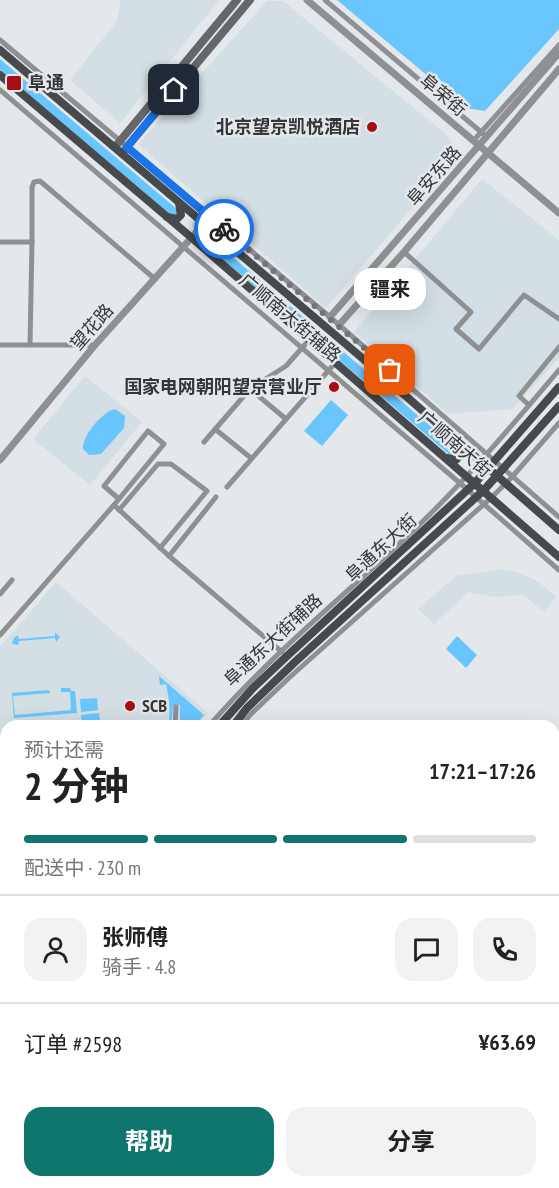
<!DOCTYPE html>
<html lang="zh">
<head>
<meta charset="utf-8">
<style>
	body { margin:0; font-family:"PT Sans Narrow","Noto Sans SC",sans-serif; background:#f2f2f2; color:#222; height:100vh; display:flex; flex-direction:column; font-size:22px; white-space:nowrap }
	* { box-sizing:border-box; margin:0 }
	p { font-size:20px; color:#767676 }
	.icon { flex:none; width:33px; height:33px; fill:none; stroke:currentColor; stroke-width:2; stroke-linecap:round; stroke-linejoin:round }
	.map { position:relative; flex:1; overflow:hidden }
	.panel { position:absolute; left:0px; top:720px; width:560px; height:468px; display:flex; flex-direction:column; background:#fff; border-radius:18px 18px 0 0; box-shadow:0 6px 24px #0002 }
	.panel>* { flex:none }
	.pin { position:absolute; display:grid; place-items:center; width:51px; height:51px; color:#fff; margin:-26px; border-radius:12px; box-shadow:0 3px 9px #0006 }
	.courier { position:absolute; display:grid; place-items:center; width:60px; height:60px; margin:-30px; border:4px solid #1a73e8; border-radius:50%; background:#fff; color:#222; box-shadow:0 2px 8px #0007 }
	.bubble { position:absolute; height:42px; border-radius:18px; background:#fff; box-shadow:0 6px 24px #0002; font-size:20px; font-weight:700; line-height:42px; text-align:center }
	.overview em { font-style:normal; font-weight:700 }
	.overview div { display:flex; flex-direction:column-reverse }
	.overview { display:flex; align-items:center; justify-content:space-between; height:102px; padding:0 24px }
	h1 { font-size:39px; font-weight:700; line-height:45px }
	.bar { display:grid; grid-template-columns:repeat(4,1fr); gap:9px 6px; align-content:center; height:72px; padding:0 24px }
	.bar i { height:8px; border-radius:4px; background:#e0e0e0 }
	.bar .on { background:#0f766e }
	.bar p { grid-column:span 4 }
	.line { display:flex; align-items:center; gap:15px; padding:0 24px; border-top:2px solid #e0e0e0 }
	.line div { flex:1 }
	.round { display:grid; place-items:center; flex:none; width:63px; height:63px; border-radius:18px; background:#f2f2f2 }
	.cta { display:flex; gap:12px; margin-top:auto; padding:12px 24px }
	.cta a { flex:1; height:69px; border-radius:18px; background:#0f766e; color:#fff; font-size:24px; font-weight:700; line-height:69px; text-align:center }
	.cta a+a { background:#f2f2f2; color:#222 }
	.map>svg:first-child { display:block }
	.built { fill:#d3dee5 }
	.green { fill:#69c6fc }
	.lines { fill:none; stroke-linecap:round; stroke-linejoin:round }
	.river { stroke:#9cd3f6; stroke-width:10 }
	.minor { stroke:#8f9091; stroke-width:5 }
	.tertiary { stroke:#8f9091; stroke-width:7 }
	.secondary { stroke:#656769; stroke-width:8 }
	.primary { stroke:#474a4c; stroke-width:8 }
	.trunk { stroke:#3b3e40; stroke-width:9 }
	.done { stroke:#727476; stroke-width:6; stroke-dasharray:0 10.8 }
	.route { stroke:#1a73e8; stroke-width:8 }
	.poi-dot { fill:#a50c18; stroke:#e4e8eb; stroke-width:2 }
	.labels { text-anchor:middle; stroke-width:5; stroke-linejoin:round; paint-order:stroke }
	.poi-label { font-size:18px; font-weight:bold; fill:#343637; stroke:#e4e8eb; text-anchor:start }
	.street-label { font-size:18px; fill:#343637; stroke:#e4e8eb }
</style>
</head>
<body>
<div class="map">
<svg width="559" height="1188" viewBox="0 0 559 1188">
	<rect width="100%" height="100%" fill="#e4e8eb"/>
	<g class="built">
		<polygon points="121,0 219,0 120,123 70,80 117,21"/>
		<polygon points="267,1 283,1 448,136 458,155 326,308 138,144"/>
		<polygon points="482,179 559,240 559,358 512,409 448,414 354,332"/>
		<polygon points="85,376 142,422 90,485 33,439"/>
		<polygon points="500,569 516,572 535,580 557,596 544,612 523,595 494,597 468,592 434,624 418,609 456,576"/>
		<polygon points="56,582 208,713 196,726 6,726 6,752 0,747 0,647"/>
		<polygon points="559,774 559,823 554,825 554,781"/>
		<polygon points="554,1017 559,1021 559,1155 554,1161"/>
		<polygon points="6,1024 6,1182 144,1182 139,1188 0,1188 0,1031"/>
		<polygon points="157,1182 216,1182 211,1188 152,1188"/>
		<polygon points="231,1182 325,1182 321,1188 239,1188"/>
		<polygon points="372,1182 454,1182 462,1188 368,1188"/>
	</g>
	<g class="green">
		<polygon points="337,0 559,0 559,29 485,111 466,108"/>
		<polygon points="0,59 178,210 179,214 172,216 0,70"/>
		<polygon points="218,247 221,247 457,449 458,453 452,457 216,254"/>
		<polygon points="331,400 348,415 322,446 304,431"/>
		<path d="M115,409L125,416L124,428L101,454L89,455L83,449C81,437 103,411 115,409Z"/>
		<polygon points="55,632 60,637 56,642 55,638 19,641 18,645 16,645 12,643 14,638 18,635 19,639 55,636"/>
		<polygon points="457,636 477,655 466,668 446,649"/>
		<path d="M159,676L204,715L195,726H180V705L173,706L171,726H168C171,712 169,698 166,684L160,685Z"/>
		<polygon points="61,688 70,688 71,691 75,691 77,713 14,718 12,693 49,690 50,693 13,696 15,715 71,710 70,692 61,692"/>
		<polygon points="97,698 98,710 81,712 80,699"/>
		<polygon points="99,713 101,726 82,726 81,715"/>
		<polygon points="6,1181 19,1182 26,1188 0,1188 0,1182"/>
	</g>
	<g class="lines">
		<g class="river">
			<polyline points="554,970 559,967"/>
			<polyline points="344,1188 347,1182"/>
		</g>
		<g class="minor">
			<polyline points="325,0 487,137"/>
			<polyline points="0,40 330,317 559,517"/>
			<polyline points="0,90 461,484 559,570"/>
			<polyline points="474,140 559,45"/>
			<polyline points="0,242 32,242 30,345"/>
			<polyline points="32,242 32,187 34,182 40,181 155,279"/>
			<polyline points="404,252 471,312 456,329 479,349 524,295 559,319"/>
			<polyline points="0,345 95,345"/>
			<polyline points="250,389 286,419"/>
			<polyline points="529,405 519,396 559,347"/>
			<polyline points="215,429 251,458"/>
			<polyline points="204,442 250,389 286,366 309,340"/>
			<polyline points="227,487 335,363"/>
			<polyline points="114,505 169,556 282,652"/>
			<polyline points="119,510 158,464 171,464 207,491 160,548"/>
			<polyline points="169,556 216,497"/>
			<polyline points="0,594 12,580"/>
			<polyline points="0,635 114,505 164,444 148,431 104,486 119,499"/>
			<polyline points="175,726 176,707"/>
			<path d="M209,726C272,653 349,592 419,525C469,477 514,423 559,370"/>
			<polyline points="241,726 251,714 290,677 492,497 512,477 559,423"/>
			<polyline points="0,758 6,763"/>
			<polyline points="0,787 6,792"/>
			<polyline points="0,895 6,894"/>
			<polyline points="0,975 6,967"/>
			<polyline points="0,1010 6,1003"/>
			<polyline points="326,1188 330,1182"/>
		</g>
		<g class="tertiary">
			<polyline points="307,0 559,213"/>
			<polyline points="330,317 559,53"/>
			<polyline points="339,325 404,252 559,69"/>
			<polyline points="0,460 95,345 210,217"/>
			<polyline points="554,927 559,923"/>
		</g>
		<g class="secondary">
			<polyline points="115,147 237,0"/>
			<polyline points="122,153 250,0"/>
			<polyline points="0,767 6,772"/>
			<polyline points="0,777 6,782"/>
			<polyline points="554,1158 559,1151"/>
			<polyline points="484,1182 491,1188"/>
			<polyline points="494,1182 500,1188"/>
			<polyline points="529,1188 534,1182"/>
			<polyline points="558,1188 559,1187"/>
		</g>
		<g class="primary">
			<polyline points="0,50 368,363 559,530"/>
			<polyline points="0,75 192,238 559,557"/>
			<polyline points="167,217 177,219 181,215 179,203"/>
			<polyline points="447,458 456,460 461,454 458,443"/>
			<polyline points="219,726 253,688 287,656 475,483 559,387"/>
			<polyline points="233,726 247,708 296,661 484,490 559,406"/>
			<polyline points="0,985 6,978"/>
			<polyline points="0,999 6,992"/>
		</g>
		<g class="trunk">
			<polyline points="554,1169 559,1162"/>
			<polyline points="537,1188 542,1182"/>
			<polyline points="551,1188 559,1179"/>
		</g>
	</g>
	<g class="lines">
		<polyline class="done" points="224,229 390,370"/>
		<polyline class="route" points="174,90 127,147 224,229"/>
	</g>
	<g class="poi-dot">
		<rect x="6" y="75" width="16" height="16" rx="3"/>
		<circle cx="372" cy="127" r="6"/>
		<circle cx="334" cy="387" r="6"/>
		<circle cx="130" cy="706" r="6"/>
	</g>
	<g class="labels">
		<g class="poi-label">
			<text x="28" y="89">阜通</text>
			<text x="360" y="133" text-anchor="end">北京望京凯悦酒店</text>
			<text x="322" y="393" text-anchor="end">国家电网朝阳望京营业厅</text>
			<text x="142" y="712">SCB</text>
		</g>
		<g class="street-label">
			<text transform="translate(443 95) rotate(40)" y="6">阜荣街</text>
			<text transform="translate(434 176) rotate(-49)" y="6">阜安东路</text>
			<text transform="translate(290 318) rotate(40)" y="6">广顺南大街辅路</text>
			<text transform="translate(92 327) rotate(-49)" y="6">望花路</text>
			<text transform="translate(455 444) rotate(41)" y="6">广顺南大街</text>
			<text transform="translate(381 548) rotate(-43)" y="6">阜通东大街</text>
			<text transform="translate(273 640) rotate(-43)" y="6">阜通东大街辅路</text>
		</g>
	</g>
</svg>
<div class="pin" style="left:390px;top:370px;background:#ea580c"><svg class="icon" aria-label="bag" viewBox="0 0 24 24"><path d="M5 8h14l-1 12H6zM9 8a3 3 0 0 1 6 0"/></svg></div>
<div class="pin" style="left:174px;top:90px;background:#1f2937"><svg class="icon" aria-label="home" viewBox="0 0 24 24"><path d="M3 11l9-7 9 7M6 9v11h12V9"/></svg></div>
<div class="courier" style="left:224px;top:229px"><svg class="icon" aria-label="bike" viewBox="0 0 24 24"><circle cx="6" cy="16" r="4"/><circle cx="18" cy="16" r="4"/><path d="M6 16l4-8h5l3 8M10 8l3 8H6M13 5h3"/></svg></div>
<div class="bubble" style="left:354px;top:268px;width:72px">疆来</div>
<section class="panel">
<div class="overview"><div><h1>2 分钟</h1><p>预计还需</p></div><em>17:21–17:26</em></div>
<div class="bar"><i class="on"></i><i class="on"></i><i class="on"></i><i></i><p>配送中 · 230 m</p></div>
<div class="line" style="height:108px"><a class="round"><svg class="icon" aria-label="person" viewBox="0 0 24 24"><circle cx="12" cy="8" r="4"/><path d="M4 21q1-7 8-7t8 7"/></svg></a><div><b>张师傅</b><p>骑手 · 4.8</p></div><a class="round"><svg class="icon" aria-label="chat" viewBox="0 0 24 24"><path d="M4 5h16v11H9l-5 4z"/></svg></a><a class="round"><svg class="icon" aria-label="phone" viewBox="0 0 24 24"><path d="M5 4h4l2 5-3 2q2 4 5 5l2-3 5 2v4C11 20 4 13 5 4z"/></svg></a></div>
<div class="line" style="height:78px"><div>订单 #2598</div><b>¥63.69</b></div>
<div class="cta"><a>帮助</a><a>分享</a></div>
</section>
</div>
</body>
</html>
